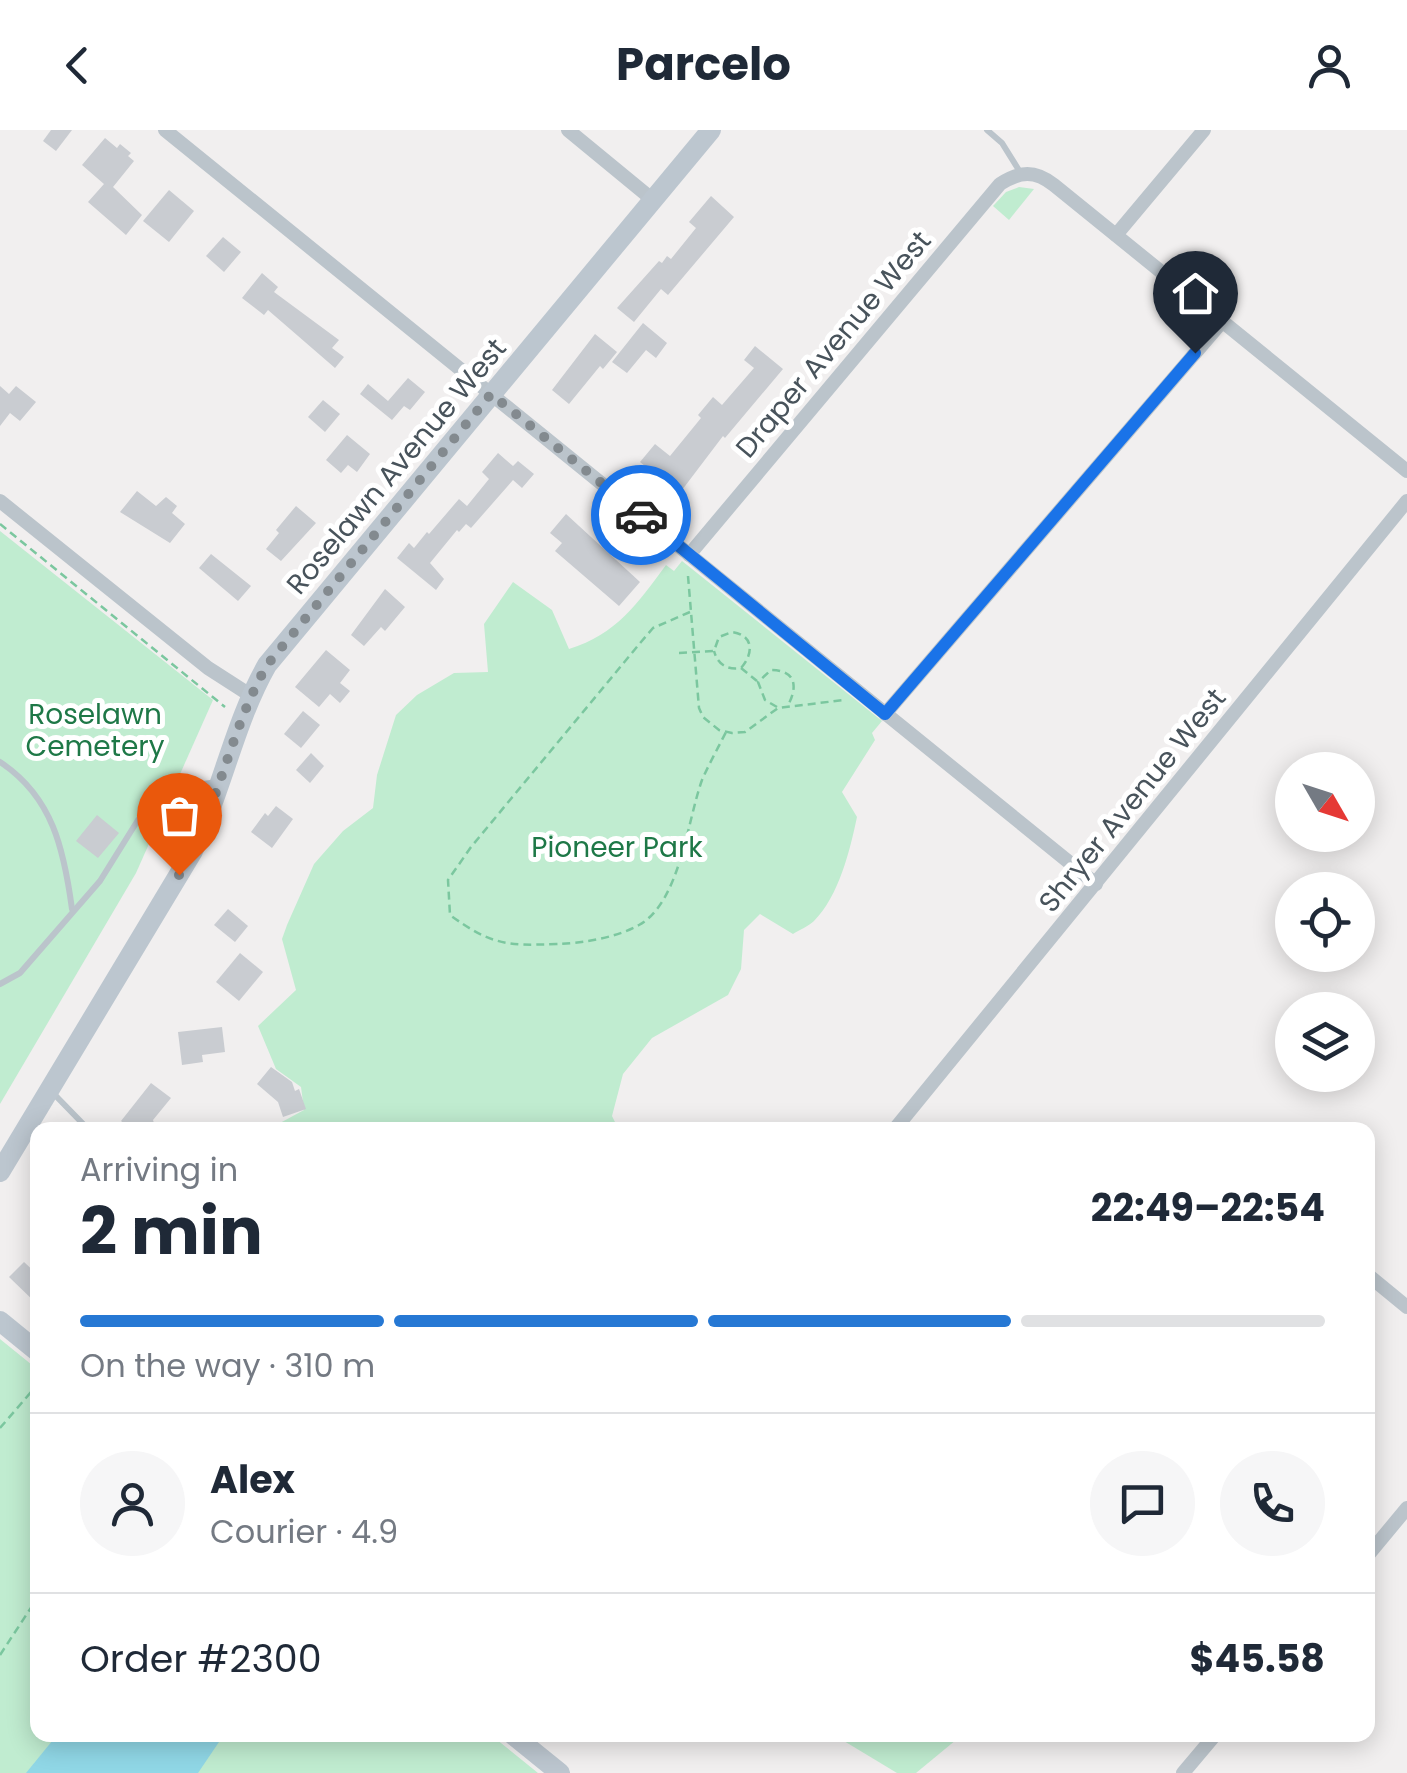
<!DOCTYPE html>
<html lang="en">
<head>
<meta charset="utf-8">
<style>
	body { margin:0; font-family:Poppins,sans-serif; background:#f6f6f7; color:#1f2937; height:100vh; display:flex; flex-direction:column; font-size:38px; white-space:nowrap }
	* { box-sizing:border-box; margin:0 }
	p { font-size:32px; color:#747a83 }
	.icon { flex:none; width:55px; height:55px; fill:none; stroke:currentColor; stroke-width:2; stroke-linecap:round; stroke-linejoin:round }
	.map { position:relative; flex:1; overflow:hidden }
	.details { position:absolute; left:30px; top:992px; width:1345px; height:620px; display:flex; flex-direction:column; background:#fff; border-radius:20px; box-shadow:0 5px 25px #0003 }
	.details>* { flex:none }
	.needle { width:65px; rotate:129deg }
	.buttons { position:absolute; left:1275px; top:622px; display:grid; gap:20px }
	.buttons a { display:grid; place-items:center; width:100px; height:100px; border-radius:50%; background:#fff; box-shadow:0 5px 25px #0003; font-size:50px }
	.pin { position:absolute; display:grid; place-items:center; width:85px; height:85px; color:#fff; margin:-102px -42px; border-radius:50% 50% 50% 0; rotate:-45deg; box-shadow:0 0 10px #0007 }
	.pin .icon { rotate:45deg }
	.courier { position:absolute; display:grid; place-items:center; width:100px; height:100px; margin:-50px; border:8px solid #1a73e8; border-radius:50%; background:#fff; color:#222; box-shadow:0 2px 12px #0007 }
	.headline em { font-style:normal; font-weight:700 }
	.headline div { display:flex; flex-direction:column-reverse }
	.headline { display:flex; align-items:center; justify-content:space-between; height:170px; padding:0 50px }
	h1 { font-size:65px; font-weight:700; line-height:75px }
	.bar { display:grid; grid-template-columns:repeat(4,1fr); gap:15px 10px; align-content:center; height:120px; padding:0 50px }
	.bar i { height:12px; border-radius:8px; background:#e0e1e3 }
	.bar .current { background:#2678d4 }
	.bar p { grid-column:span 4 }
	.line { display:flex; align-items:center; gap:25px; padding:0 50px; border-top:2px solid #e0e1e3 }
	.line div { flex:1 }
	.round { display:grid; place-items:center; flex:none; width:105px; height:105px; border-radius:52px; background:#f6f6f7 }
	header { display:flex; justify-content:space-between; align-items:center; height:130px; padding:0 50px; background:#fff; font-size:45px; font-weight:700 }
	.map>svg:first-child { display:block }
	.green { fill:#c0ecd0 }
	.water { fill:#90d7e6 }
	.building { fill:#c9ccd1 }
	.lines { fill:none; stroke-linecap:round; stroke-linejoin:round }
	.path { stroke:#7bc79f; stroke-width:2.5; stroke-dasharray:8 5; stroke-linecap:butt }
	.lane { stroke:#bbc4cb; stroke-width:6 }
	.street { stroke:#bbc4cb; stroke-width:14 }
	.secondary { stroke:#bcc6cf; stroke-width:20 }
	.done { stroke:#838a8f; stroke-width:10; stroke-dasharray:0 18 }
	.route { stroke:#1a73e8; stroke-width:12 }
	.labels { text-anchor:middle; stroke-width:10; stroke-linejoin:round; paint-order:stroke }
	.street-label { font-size:28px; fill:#48535b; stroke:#fff }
	.park-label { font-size:28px; fill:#1e7847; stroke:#fff }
</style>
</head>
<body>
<header><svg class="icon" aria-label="back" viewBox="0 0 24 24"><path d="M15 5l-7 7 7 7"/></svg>Parcelo<svg class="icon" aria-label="person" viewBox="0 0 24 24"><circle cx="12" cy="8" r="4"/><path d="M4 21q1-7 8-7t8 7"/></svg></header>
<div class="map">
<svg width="1407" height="1643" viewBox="0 0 1407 1643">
	<rect width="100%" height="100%" fill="#f1efef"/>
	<g class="green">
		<polygon points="1019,57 1034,59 1009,90 993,76 1006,62"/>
		<polygon points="0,401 213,570 136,743 0,974"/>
		<path d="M682,431L882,591L872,603L875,610L842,662L857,687C850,720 839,766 814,791C809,796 799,800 793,804L760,784L744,800L741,839L728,865L652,908L623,944L612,986L619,1000H267L304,980L301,957L276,939L258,896L296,860L282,809L287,795L314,734L343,701L373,678L377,645L396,585L417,565L454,543L488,542L484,494L513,452L552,480L569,519C617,504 637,474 666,435L674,441Z"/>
		<polygon points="0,1209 37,1239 38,1605 491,1605 538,1643 0,1643"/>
		<polygon points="834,1605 962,1605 916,1643 897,1643"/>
	</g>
	<polygon class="water" points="57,1605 218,1605 219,1612 198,1643 26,1643"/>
	<g class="building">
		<polygon points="51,0 72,0 56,21 43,11"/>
		<polygon points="105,8 117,18 120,14 131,23 128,26 134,31 113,57 142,85 126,105 88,72 104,54 82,35"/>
		<polygon points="169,60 194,81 169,112 143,91"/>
		<polygon points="711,66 734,87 668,165 661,159 634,192 617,178 659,131 662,133 667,126 671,129 696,98 689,92"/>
		<polygon points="223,107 241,122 224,142 206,126"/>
		<polygon points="262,143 278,157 274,162 339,210 332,218 344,227 335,238 268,180 264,185 242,168"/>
		<polygon points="643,193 667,213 656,228 646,220 627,243 612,232"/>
		<polygon points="595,204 617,222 603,239 600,236 569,274 552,260"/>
		<polygon points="755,216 783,239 725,308 723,306 679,364 640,332 655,314 670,326 701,288 698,285 713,267 722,275 754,238 744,230"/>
		<polygon points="408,248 425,262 410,280 404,276 392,290 360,264 368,254 388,271"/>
		<polygon points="0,256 9,264 16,256 36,272 20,291 10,283 0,296"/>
		<polygon points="323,270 340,284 325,302 308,287"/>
		<polygon points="347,305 370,324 357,342 348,335 341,343 326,330"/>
		<polygon points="498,323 513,336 518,331 534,344 522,358 513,350 471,398 466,394 459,402 457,400 430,433 444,449 436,460 397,428 409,413 414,418 427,402 429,404 459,369 467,376 489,349 482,342"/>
		<polygon points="137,361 156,376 166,367 177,376 172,383 185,394 170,413 120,382"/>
		<polygon points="296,376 316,393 281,431 266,419 279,403 276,400"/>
		<polygon points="566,384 640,452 619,476 555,421 562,413 550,403"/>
		<polygon points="211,424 251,456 238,471 199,438"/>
		<polygon points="385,459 405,477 385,501 381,497 364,516 351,505"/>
		<polygon points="326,520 350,540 340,553 350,561 340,573 330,564 319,577 295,557"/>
		<polygon points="303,581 320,595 301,618 284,604"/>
		<polygon points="311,623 324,636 310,653 296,640"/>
		<polygon points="276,676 293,689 272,718 251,702 265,683 268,686"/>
		<polygon points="97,685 119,703 98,728 76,711"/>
		<polygon points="228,779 248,796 235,812 214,795"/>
		<polygon points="240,823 263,842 239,871 216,852"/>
		<polygon points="222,897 225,922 202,925 203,932 182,935 178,902"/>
		<polygon points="271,937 292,952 295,961 299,959 306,979 283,987 278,972 257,954"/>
		<polygon points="151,953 171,968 153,990 154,993 149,1000 132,1000 121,991"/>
		<polygon points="24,1132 38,1145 38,1175 9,1147"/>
	</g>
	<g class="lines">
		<g class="path">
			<polyline points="0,394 225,577"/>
			<polyline points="688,446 699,578 703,587 719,600 732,603 745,602 778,578 844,570"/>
			<path d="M690,482L653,498L641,512L471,717L448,750L450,785C491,815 507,816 557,814C582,813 616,808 639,795C680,772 687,692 702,650C709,634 718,618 726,602"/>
			<path d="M679,523L714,521L719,507L732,502C755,505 753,525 741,538C727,540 718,535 714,521"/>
			<polyline points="741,538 757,551"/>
			<path d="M777,577L765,570L758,552L771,540C797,540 798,558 787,577"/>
			<polyline points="0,1298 38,1254"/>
			<polyline points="0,1525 38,1467"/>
		</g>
		<g class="lane">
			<polyline points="987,0 1002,13 1020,42"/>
			<path d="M0,632C53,667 64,720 72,779"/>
			<polyline points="0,854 20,843 100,751 138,690 154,673 176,658 217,652"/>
			<polyline points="53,963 89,1000"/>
		</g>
		<g class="street">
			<polyline points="165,0 1096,754"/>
			<polyline points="568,0 653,70"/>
			<polyline points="1116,105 1204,0"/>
			<polyline points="0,371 208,538 250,565"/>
			<path d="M689,425L1000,54C1020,41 1035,40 1054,55L1407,341"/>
			<polyline points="885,584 1221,193"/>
			<polyline points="894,1000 1407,371"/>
			<polyline points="1368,1145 1407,1177"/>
			<polyline points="1368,1425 1407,1378"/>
			<polyline points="1183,1643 1215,1605"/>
		</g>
		<g class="secondary">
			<path d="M0,1042L193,721C222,661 234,593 267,535L711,0"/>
			<polyline points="0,1191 38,1222"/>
			<polyline points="513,1605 560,1643"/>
		</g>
	</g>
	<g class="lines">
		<path class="done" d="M179,745C219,678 229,602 267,535L491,264L641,385"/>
		<polyline class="route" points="641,385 885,584 1195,223"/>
	</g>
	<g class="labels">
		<g class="street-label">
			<text transform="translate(833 214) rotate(-50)" y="10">Draper Avenue West</text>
			<text transform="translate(396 336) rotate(-50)" y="10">Roselawn Avenue West</text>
			<text transform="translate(1132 670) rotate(-51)" y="10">Shryer Avenue West</text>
		</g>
		<g class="park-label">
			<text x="95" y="594">Roselawn<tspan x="95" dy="32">Cemetery</tspan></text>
			<text x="617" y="727">Pioneer Park</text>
		</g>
	</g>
</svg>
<div class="buttons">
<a><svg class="needle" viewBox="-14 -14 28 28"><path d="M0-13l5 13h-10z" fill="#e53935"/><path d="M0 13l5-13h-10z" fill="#747a83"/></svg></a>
<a><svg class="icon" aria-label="locate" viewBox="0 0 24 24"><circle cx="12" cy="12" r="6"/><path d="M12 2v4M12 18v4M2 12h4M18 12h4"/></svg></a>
<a><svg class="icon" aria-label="layers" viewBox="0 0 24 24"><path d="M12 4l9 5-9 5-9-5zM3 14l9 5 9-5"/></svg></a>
</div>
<div class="pin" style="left:179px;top:745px;background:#ea580c"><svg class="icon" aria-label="bag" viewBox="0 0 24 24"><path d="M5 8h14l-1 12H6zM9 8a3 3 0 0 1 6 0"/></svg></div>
<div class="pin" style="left:1195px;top:223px;background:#1f2937"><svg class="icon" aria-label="home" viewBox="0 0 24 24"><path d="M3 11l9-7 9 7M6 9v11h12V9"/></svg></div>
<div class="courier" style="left:641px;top:385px"><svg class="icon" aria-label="car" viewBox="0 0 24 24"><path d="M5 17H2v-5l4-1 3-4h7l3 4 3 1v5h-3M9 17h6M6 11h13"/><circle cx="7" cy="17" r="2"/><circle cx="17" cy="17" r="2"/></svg></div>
<section class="details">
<div class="headline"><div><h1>2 min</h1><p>Arriving in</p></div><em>22:49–22:54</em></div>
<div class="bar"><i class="current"></i><i class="current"></i><i class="current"></i><i></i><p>On the way · 310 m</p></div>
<div class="line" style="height:180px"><a class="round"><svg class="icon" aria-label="person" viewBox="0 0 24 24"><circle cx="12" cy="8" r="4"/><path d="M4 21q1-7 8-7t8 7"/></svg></a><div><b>Alex</b><p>Courier · 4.9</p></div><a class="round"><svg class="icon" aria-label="chat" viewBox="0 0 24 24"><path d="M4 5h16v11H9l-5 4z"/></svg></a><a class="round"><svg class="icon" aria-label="phone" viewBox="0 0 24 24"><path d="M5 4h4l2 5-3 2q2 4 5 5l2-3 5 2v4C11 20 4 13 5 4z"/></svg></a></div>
<div class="line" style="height:130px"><div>Order #2300</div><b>$45.58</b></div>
</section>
</div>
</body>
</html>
